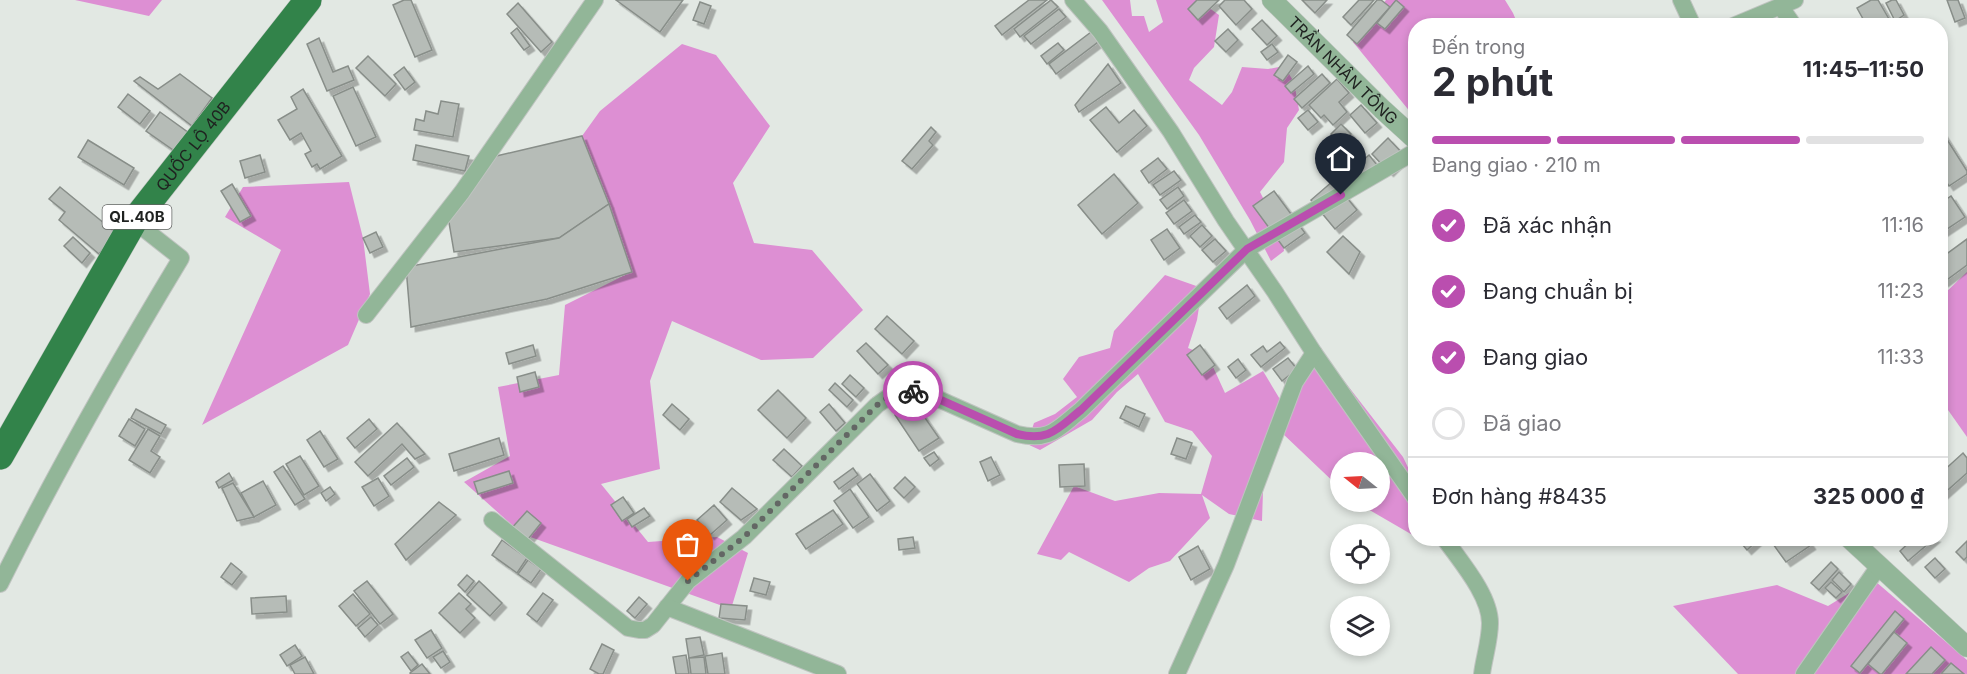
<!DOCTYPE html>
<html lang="vi">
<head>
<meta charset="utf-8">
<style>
	body { margin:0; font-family:Inter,sans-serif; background:#f2f2f3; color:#2b2b33; height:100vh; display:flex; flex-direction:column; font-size:22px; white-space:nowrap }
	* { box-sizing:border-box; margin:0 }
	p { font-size:20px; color:#7c7c81 }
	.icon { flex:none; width:33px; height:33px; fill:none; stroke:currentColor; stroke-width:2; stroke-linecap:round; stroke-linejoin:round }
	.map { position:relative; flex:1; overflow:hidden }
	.details { position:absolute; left:1408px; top:18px; width:540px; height:528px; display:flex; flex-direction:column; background:#fff; border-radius:24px; box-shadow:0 3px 9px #0003 }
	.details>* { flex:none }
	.needle { width:39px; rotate:288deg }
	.controls { position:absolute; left:1330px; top:452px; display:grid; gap:12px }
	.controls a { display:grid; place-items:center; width:60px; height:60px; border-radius:50%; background:#fff; box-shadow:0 3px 9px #0003; font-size:30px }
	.pin { position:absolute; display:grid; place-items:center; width:51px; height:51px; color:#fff; margin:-62px -26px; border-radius:50% 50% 50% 0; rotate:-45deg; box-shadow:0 0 6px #0007 }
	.pin .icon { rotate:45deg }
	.courier { position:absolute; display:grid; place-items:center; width:60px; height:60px; margin:-30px; border:4px solid #ba4eaf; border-radius:50%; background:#fff; color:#222; box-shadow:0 2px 8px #0007 }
	.overview em { font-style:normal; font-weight:700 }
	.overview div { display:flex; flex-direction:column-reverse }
	.overview { display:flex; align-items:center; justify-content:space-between; height:102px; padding:0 24px }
	h1 { font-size:39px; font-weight:700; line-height:45px }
	.bar { display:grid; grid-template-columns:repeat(4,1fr); gap:9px 6px; align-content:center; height:72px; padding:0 24px }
	.bar i { height:8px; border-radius:4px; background:#e1e1e2 }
	.bar .on { background:#ba4eaf }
	.bar p { grid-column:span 4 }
	.line { display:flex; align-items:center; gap:15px; padding:0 24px; border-top:2px solid #e1e1e2 }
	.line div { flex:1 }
	ol { padding:0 24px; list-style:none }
	li { display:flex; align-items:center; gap:18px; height:66px }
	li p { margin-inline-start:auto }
	li .icon { padding:6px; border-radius:50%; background:#ba4eaf; color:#fff; stroke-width:4 }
	li:last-child { color:#7c7c81 }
	li i { width:33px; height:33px; border:3px solid #e1e1e2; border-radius:50% }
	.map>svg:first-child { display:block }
	.forest { fill:#dd8fd3 }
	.building { fill:#b6bcb7; stroke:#888e89; stroke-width:1.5; filter:url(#shadow) }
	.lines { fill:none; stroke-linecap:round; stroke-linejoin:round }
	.minor-casing { stroke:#bfc4c0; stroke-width:18 }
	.tertiary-casing { stroke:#bfc4c0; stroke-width:21 }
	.trunk-casing { stroke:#bfc4c0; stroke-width:28 }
	.minor { stroke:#92b698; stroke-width:16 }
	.tertiary { stroke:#92b698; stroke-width:20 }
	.trunk { stroke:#32834a; stroke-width:27 }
	.done { stroke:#636764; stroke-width:6; stroke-dasharray:0 10.8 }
	.route { stroke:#ba4eaf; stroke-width:8 }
	.labels { text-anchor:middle; stroke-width:4.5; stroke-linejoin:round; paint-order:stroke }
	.shield { fill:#fff; stroke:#626463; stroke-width:1.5 }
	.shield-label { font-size:15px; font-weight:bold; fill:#1f2220 }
	.street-label { font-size:16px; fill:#1f2220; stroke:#fff }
</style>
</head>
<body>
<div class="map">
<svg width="1967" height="674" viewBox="0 0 1967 674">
	<defs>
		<filter id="shadow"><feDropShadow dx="4.5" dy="4.5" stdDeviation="0" flood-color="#0004"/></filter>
	</defs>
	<rect width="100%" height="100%" fill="#e2e8e3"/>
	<g class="forest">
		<polygon points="75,0 162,0 149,16"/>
		<polygon points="1102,0 1130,0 1132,16 1144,16 1149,32 1163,22 1156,0 1198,0 1219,15 1214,47 1194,68 1189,80 1222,105 1232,92 1242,67 1268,69 1284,66 1294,82 1299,110 1287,128 1284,162 1260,192 1281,233 1284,251 1271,261 1250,220 1199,135"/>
		<polygon points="1386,0 1505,0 1513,13 1518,25 1416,26 1416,119 1353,42"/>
		<polygon points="682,44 716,55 770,126 733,183 754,243 812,250 863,310 813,358 761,360 672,321 650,381 660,469 601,484 648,542 717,537 748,553 731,609 522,534 464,482 510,456 498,387 559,375 565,305 631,272 582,136 600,111"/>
		<polygon points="349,182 363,238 370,294 348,345 202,425 281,250 225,217 243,187"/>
		<polygon points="1967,272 1967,437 1941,400 1941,297"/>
		<polygon points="1165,275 1202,288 1197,320 1188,348 1208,356 1225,393 1263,371 1281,401 1274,449 1263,491 1262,521 1229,514 1202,495 1210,518 1170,561 1149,568 1129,582 1069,552 1061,560 1037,554 1074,486 1115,501 1159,493 1201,494 1212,456 1192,431 1165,422 1138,374 1117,392 1092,420 1040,450 1027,444 1034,423 1055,414 1077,397 1063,379 1079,357 1110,348 1114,331"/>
		<polygon points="1317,346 1403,457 1416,484 1416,537 1354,501 1380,501 1380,462 1341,462 1341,489 1281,432"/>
		<polygon points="1868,575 1967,660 1967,674 1738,674 1673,606 1777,585 1828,606 1854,590"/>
	</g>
	<g class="building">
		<polygon points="404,0 411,0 432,50 415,57 393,5"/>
		<polygon points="616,0 683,0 660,32"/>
		<polygon points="1029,0 1047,0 1002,35 995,26"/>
		<polygon points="1051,0 1058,7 1020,37 1014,29"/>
		<polygon points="1197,0 1219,0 1198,20 1188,9"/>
		<polygon points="1225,0 1244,0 1252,9 1236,25 1219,6"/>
		<polygon points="1302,0 1327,0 1315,13"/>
		<polygon points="1359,0 1374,0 1351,25 1343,17"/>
		<polygon points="1377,0 1381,0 1390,7 1357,44 1347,35"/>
		<polygon points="1396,0 1404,7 1385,29 1377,23"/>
		<polygon points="1871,0 1878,0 1893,26 1867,26 1857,8"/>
		<polygon points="1892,0 1896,0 1904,15 1895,21 1886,3"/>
		<polygon points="1947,0 1958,0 1965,18 1955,22"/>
		<polygon points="700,2 711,6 704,24 693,20"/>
		<polygon points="518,3 552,42 541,52 507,14"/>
		<polygon points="1059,9 1066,17 1031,44 1024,36"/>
		<polygon points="1262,20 1277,36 1267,45 1252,29"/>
		<polygon points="517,28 530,46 524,50 511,33"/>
		<polygon points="1095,29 1102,39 1056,74 1049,64"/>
		<polygon points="1228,29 1238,40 1226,52 1215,41"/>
		<polygon points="319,38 333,72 348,66 354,80 327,91 307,44"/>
		<polygon points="1058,43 1064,50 1047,64 1041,56"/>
		<polygon points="1272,44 1278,52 1267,60 1261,52"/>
		<polygon points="1288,55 1297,62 1283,81 1274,75"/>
		<polygon points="368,56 396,84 385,96 356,68"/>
		<polygon points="1108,64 1121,83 1079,112 1075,105"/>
		<polygon points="1308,66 1314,74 1291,93 1285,86"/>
		<polygon points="404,67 415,82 405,90 394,75"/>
		<polygon points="180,74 212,98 192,126 134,81 140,77 158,89"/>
		<polygon points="1322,74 1330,83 1302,108 1294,99"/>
		<polygon points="1337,79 1349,93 1339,102 1347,112 1333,125 1324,115 1321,118 1309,105"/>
		<polygon points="353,87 376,137 356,146 333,96"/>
		<polygon points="303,89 342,156 320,169 317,164 312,167 305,154 311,151 301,133 290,140 278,120 297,109 291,97"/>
		<polygon points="128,94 150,111 140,124 118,107"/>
		<polygon points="441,101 459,104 453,137 414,130 416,119 424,121 426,111 438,114"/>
		<polygon points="1361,105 1377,123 1365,133 1350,115"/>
		<polygon points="1106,107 1119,123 1134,110 1147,126 1117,152 1090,120"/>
		<polygon points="1308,110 1318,122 1308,130 1298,118"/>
		<polygon points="160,112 189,133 176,152 146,131"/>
		<polygon points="1341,124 1351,134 1340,145 1331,134"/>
		<polygon points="931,127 936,132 929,141 933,145 912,169 902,161"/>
		<polygon points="1941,130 1967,171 1967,174 1949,186 1941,174"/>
		<polygon points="582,136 609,204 559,238 454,252 446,205 488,158"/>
		<polygon points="1388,138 1405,156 1389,172 1372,154"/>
		<polygon points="88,140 134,168 124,185 78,157"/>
		<polygon points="416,145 469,156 465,171 413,160"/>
		<polygon points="260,155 265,172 245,178 240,161"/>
		<polygon points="1369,155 1377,165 1361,177 1354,168"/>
		<polygon points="1158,158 1167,169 1149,183 1141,171"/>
		<polygon points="1174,171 1181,180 1160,195 1153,185"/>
		<polygon points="1114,174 1138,203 1102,234 1078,205"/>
		<polygon points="1333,181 1357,210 1335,229 1311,200"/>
		<polygon points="232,184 251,216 240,222 221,191"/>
		<polygon points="60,187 116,233 99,254 59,220 65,212 49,199"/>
		<polygon points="1178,187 1184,196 1167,209 1160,200"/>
		<polygon points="1274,191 1305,233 1284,248 1253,206"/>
		<polygon points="1951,196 1965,217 1941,233 1941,203"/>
		<polygon points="1184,200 1192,211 1174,224 1166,213"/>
		<polygon points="609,204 632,272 547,299 411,327 406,267 559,238"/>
		<polygon points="1195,215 1201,222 1184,234 1179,227"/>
		<polygon points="1202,225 1212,236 1200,247 1190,236"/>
		<polygon points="1167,229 1180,248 1164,260 1151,240"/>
		<polygon points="376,232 383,247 370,253 363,238"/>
		<polygon points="1343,236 1360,252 1349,274 1327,252"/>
		<polygon points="73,237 90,253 82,263 64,246"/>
		<polygon points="1215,239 1226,251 1213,262 1202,250"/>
		<polygon points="1967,239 1967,265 1944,282 1941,277 1941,258"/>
		<polygon points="1247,285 1255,296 1227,319 1219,308"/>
		<polygon points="887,316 914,341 902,354 875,329"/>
		<polygon points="1280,342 1285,348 1261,367 1251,355 1263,346 1267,352"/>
		<polygon points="866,343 888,365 878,374 857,351"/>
		<polygon points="533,345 536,356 509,364 506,353"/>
		<polygon points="1200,345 1215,365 1202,375 1187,355"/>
		<polygon points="1288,358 1297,369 1282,381 1273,369"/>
		<polygon points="1238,359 1246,370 1236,378 1228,367"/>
		<polygon points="535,372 539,387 520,392 517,377"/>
		<polygon points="850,375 864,388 856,397 842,384"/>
		<polygon points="835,383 853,400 847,407 829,390"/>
		<polygon points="778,390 806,418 787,438 758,410"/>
		<polygon points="914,402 939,438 919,451 895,415"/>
		<polygon points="672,404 689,419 680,430 663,415"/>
		<polygon points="829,404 845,423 836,431 820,412"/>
		<polygon points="1126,406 1145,414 1139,427 1120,418"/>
		<polygon points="136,409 166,425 161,434 131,418"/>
		<polygon points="129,419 145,429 135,446 119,436"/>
		<polygon points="369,419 377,429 355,448 347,438"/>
		<polygon points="397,423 425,454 415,459 402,444 368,476 355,462"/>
		<polygon points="148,429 160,436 151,451 160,457 150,473 129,460"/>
		<polygon points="320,431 338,459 324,467 307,440"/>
		<polygon points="499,438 504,455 454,471 449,454"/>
		<polygon points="1177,438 1192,443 1186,459 1171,454"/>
		<polygon points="784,449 802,466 792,477 773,460"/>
		<polygon points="934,452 939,459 930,466 924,458"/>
		<polygon points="1963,453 1967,458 1967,473 1941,496 1941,473"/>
		<polygon points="300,456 319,486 304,495 286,464"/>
		<polygon points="991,457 1000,475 988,481 980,462"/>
		<polygon points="407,458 414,467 391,485 384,476"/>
		<polygon points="1084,464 1085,486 1060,487 1059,465"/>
		<polygon points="283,466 305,499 295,505 274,472"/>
		<polygon points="853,468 858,475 839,489 834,482"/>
		<polygon points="509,471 513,483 478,494 474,482"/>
		<polygon points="229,473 233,480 219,488 216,482"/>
		<polygon points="870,474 890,501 877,511 857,484"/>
		<polygon points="905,477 915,487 904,498 894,488"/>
		<polygon points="378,478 389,496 374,506 362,487"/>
		<polygon points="263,481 276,505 254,517 241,493"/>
		<polygon points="233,483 254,517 237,521 222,488"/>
		<polygon points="330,487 335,494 326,501 321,493"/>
		<polygon points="732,488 757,509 741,520 720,502"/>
		<polygon points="850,489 869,517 853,528 834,501"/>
		<polygon points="623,497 634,513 622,521 611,505"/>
		<polygon points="439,502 456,515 406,560 395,544"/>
		<polygon points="714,505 727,520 710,535 697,520"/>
		<polygon points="644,508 650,516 632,527 627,519"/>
		<polygon points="833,510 843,524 806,549 796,534"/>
		<polygon points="527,511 541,523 525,543 510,530"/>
		<polygon points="913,537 915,548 899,550 898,539"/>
		<polygon points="1737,538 1760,538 1747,550"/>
		<polygon points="1782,538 1806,538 1811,545 1786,562 1773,544"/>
		<polygon points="1914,538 1935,538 1908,561 1900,551"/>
		<polygon points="502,540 527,558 517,573 492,555"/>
		<polygon points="1967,541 1967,557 1964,560 1956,552"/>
		<polygon points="1198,546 1210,569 1191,580 1179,557"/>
		<polygon points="1935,558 1945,569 1935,578 1925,567"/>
		<polygon points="528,560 541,569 531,583 518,574"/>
		<polygon points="1831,562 1838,569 1819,590 1811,583"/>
		<polygon points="231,563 242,572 232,585 221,577"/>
		<polygon points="1839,572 1851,584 1844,592 1832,580"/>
		<polygon points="467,575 474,581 465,592 458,585"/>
		<polygon points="754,578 770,582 766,595 750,591"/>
		<polygon points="367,581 393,614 380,624 354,591"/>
		<polygon points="479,581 502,603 490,616 467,595"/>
		<polygon points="1831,582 1842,592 1836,598 1825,588"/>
		<polygon points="459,593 471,604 466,609 475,618 460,633 439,613"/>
		<polygon points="543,593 553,600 537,622 527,614"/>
		<polygon points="353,594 370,614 356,626 339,606"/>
		<polygon points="286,596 287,612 252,614 251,598"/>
		<polygon points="639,597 647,604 635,618 627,611"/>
		<polygon points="721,604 747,606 745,620 719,618"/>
		<polygon points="1895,611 1904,619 1860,673 1851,666"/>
		<polygon points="371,617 378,625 365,637 358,628"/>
		<polygon points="431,630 442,648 427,658 415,640"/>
		<polygon points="1894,632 1907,643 1882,674 1880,674 1868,664"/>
		<polygon points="700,637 704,655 689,658 686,639"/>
		<polygon points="602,644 614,650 603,674 599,674 590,669"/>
		<polygon points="295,645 302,656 287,666 280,655"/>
		<polygon points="1931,647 1945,660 1932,674 1906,674"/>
		<polygon points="443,651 450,662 441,668 433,657"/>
		<polygon points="408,652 418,665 411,671 401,657"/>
		<polygon points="722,653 725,674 708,674 705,656"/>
		<polygon points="686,655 689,674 676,674 673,657"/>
		<polygon points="305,657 314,674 295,674 290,665"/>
		<polygon points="704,657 706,674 691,674 689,658"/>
		<polygon points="1951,663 1964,674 1941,674"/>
		<polygon points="422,664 430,674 411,674 410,673"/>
	</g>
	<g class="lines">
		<g class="minor-casing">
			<g id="minor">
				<polyline points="1073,0 1100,31 1171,132 1226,221 1275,292 1314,353 1416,499"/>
				<polyline points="1681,0 1693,26"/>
				<polyline points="1781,7 1794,26"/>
				<polyline points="1733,26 1795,0"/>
				<polyline points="366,315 462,192 595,0"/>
				<path d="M492,520L628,628L639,630H645L653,625L688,581L744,537L877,405C898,390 899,389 925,393L1017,434C1050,442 1057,429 1081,410L1247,249L1416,151"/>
				<path d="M1444,538C1460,561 1490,595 1490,623C1490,640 1484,658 1482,674"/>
				<path d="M0,584C55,473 117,364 181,258L134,221"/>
				<polyline points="667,607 838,674"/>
				<polyline points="1177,674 1226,565 1295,382 1314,353"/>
				<polyline points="1804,674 1879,566"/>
			</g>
		</g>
		<g class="tertiary-casing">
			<g id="tertiary">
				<path id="s1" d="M1272,0L1382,109L1416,140"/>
				<polyline points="1849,538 1967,647"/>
			</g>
		</g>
		<g class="trunk-casing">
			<g id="trunk">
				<path id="s2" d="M0,456L134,221L308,0"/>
			</g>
		</g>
		<use href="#minor" class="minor"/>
		<use href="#tertiary" class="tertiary"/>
		<use href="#trunk" class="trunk"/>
	</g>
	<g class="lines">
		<polyline class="done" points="688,581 744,537 877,405 897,391 913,391"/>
		<path class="route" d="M913,391L925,393L1017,434C1049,442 1057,429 1081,410L1247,249L1341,195"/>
	</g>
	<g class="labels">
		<rect class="shield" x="102.5" y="205" width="69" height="24" rx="4.5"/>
		<g class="shield-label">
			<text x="137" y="222">QL.40B</text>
		</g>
		<g class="street-label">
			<text dy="6" stroke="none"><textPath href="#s1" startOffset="100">TRẦN NHÂN TÔNG</textPath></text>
			<text dy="6" stroke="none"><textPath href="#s2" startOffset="366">QUỐC LỘ 40B</textPath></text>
		</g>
	</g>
</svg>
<div class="controls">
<a><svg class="needle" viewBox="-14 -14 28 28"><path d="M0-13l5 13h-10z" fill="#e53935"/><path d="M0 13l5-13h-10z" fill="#7c7c81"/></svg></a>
<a><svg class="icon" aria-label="locate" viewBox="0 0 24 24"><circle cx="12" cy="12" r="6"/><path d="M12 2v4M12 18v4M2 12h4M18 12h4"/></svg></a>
<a><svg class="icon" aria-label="layers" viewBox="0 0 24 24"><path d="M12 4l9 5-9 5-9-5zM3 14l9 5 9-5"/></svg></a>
</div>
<div class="pin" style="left:688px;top:581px;background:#ea580c"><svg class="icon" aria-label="bag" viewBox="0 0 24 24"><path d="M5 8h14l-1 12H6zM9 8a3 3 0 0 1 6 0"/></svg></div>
<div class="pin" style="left:1341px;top:195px;background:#1f2937"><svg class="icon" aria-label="home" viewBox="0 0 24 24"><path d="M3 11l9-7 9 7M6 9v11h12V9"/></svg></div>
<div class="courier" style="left:913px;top:391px"><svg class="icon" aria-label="bike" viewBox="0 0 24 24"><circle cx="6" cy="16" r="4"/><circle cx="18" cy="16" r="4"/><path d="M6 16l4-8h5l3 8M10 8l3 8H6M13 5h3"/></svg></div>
<section class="details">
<div class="overview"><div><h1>2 phút</h1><p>Đến trong</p></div><em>11:45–11:50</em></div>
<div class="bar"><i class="on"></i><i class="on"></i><i class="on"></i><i></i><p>Đang giao · 210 m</p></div>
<ol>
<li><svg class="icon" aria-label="check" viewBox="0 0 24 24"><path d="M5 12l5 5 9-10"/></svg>Đã xác nhận<p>11:16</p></li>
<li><svg class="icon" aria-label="check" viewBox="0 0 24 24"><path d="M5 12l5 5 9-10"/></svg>Đang chuẩn bị<p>11:23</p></li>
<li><svg class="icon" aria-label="check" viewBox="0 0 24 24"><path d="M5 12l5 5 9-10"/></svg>Đang giao<p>11:33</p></li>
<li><i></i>Đã giao</li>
</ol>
<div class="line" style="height:78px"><div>Đơn hàng #8435</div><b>325 000 ₫</b></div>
</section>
</div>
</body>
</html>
